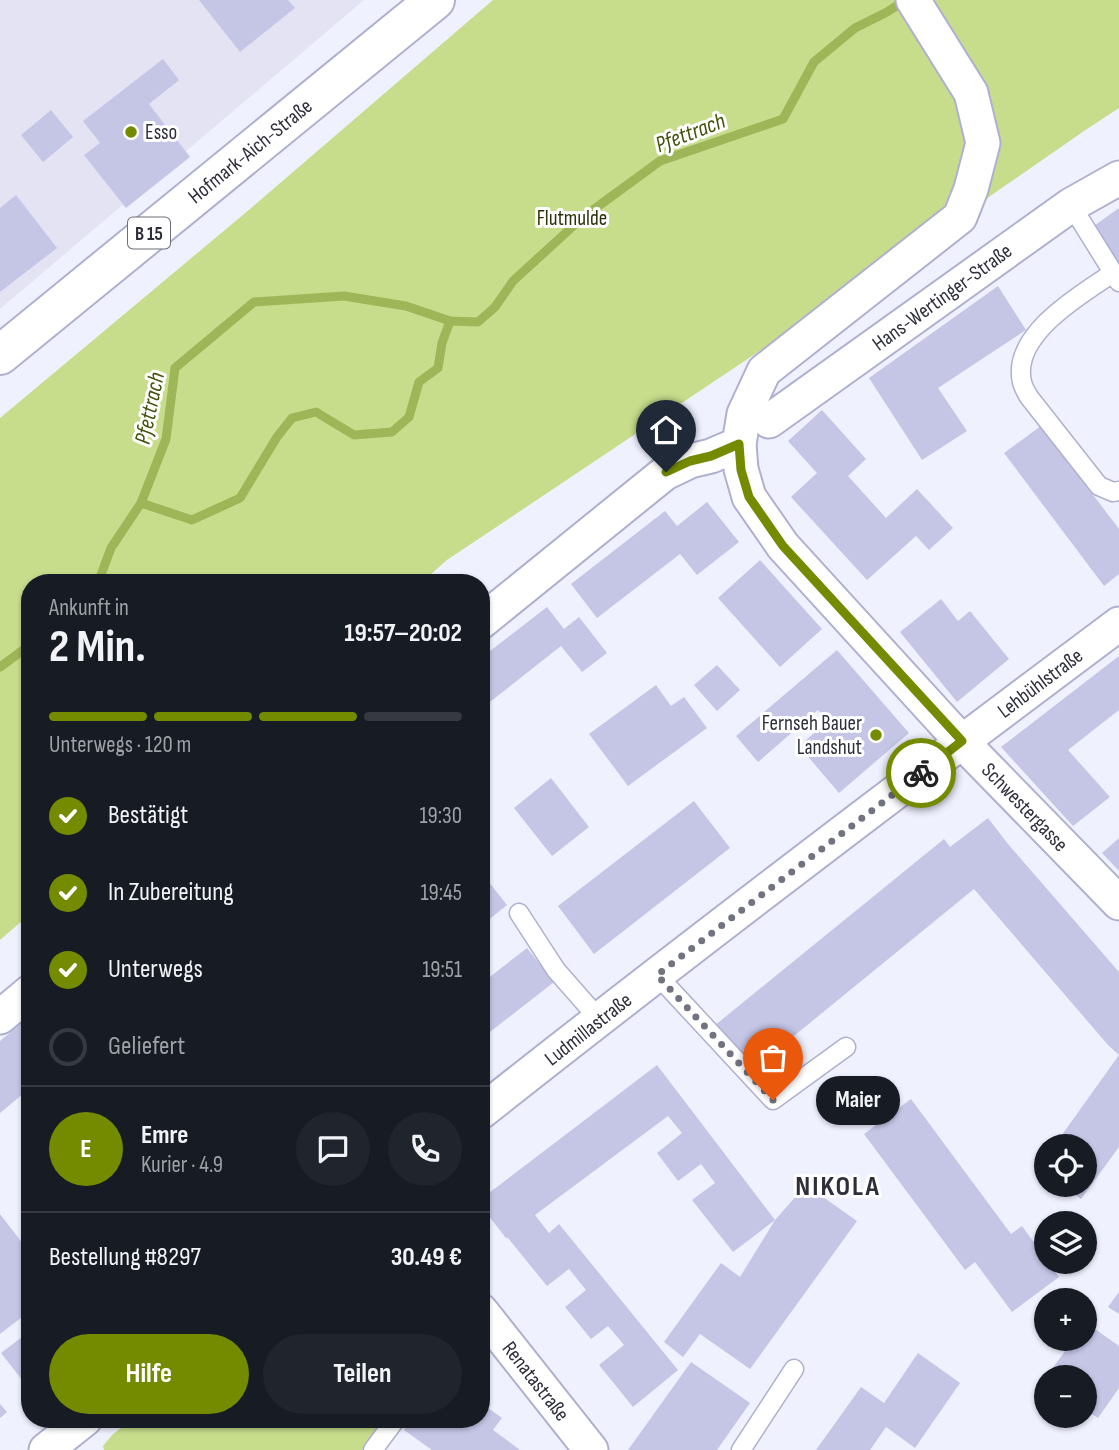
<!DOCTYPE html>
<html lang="de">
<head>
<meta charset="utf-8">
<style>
	body { margin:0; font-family:"Sofia Sans Condensed",sans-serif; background:#20242c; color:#f1f3f6; height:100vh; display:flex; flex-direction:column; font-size:26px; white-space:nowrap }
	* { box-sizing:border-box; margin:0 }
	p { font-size:23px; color:#9ea1a6 }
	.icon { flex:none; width:38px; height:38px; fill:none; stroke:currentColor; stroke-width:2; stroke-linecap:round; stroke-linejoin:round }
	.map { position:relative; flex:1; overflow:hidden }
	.drawer { position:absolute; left:21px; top:574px; width:469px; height:854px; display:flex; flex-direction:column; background:#171b24; border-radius:28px; box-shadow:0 2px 5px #0004 }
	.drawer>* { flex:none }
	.buttons { position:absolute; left:1034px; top:1134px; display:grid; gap:14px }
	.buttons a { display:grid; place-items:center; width:63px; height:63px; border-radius:50%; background:#171b24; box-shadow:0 2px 5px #0004; font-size:35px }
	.pin { position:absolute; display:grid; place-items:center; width:60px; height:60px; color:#fff; margin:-72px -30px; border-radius:50% 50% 50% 0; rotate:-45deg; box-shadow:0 0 7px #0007 }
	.pin .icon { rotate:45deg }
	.courier { position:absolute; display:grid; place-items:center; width:70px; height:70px; margin:-35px; border:5px solid #748b00; border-radius:50%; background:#fff; color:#222; box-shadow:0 2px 9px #0007 }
	.bubble { position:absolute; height:49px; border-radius:24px; background:#171b24; box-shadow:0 2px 5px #0004; font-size:23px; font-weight:700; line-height:49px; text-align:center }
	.overview em { font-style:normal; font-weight:700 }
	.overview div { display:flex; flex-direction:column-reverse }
	.overview { display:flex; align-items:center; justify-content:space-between; height:119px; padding:0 28px }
	h1 { font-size:46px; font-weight:700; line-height:52px }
	.bar { display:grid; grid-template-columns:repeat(4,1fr); gap:10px 7px; align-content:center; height:84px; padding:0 28px }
	.bar i { height:9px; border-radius:5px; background:#363941 }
	.bar .on { background:#748b00 }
	.bar p { grid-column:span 4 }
	.line { display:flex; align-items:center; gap:18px; padding:0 28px; border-top:2px solid #363941 }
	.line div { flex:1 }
	.round { display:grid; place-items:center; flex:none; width:74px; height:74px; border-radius:37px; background:#20242c }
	ol { padding:0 28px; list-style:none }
	li { display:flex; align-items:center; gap:21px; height:77px }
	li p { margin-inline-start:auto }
	li .icon { padding:7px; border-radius:50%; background:#748b00; color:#fff; stroke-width:4 }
	li:last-child { color:#9ea1a6 }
	li i { width:38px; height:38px; border:4px solid #363941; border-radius:50% }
	.button { display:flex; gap:14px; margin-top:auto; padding:14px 28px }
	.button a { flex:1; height:80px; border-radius:42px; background:#748b00; color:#fff; font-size:28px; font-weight:700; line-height:80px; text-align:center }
	.button a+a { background:#20242c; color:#f1f3f6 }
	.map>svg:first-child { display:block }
	.built { fill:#e3e3f4 }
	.green { fill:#c7dd8c }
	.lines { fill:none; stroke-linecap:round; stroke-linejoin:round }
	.stream { stroke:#9fb658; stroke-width:9 }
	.building { fill:#c5c5e6 }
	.lane-casing { stroke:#afb0d0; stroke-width:21 }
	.street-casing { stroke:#afb0d0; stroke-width:37 }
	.primary-casing { stroke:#afb0d0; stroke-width:42 }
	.lane { stroke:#fff; stroke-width:18 }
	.street { stroke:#fff; stroke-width:33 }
	.primary { stroke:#fff; stroke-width:38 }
	.done { stroke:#727380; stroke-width:7; stroke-dasharray:0 12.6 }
	.route { stroke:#748b00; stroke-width:9 }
	.poi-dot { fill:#748b00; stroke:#fff; stroke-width:2.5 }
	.labels { text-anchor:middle; stroke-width:6; stroke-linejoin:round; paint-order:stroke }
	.shield { fill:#fff; stroke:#6d6d76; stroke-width:2 }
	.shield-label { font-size:19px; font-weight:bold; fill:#2e2f3c }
	.poi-label { font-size:21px; fill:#2e2f3c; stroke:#fff; text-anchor:start }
	.street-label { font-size:21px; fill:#2e2f3c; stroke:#fff }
	.park-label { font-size:21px; fill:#293209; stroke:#fff }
	.water-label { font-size:23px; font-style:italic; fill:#44530c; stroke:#fff }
	.district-label { font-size:28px; font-weight:bold; letter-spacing:2px; fill:#2e2f3c; stroke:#fff }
</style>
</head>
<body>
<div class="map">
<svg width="1119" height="1450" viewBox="0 0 1119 1450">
	<rect width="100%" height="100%" fill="#f0f1ff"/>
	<polygon class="built" points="0,0 364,0 0,309"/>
	<g class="green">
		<polygon points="493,0 1119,0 1119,108 1084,131 960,217 447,560 421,583 30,583 30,914 0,940 0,418 244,214"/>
		<polygon points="132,1419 385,1419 362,1450 104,1450 103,1446 112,1435"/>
	</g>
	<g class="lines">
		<g class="stream">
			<polyline points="141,503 166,439 175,368 254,302 344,296 406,306 450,321"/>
			<polyline points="98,583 111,548 141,503 192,520 240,498 277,437 292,418 316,412 354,435 392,432 409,417 419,382 438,368 442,343 450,321 478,322 495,307 513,281 582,218 660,161 783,119 814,62 855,28 887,12 906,0"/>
			<polyline points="0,667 30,645"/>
		</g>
	</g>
	<g class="building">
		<polygon points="199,0 288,0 295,8 240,52"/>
		<polygon points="163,59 179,80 149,104 190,157 126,208 84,155 100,143 83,121"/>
		<polygon points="51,110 73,137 43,162 21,135"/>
		<polygon points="16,195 57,248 0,292 0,208"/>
		<polygon points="1119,208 1119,267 1091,228"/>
		<polygon points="998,286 1026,330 938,388 967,431 922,460 869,378"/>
		<polygon points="822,410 866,459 848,476 886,518 917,489 953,528 929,550 916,536 867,580 791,497 817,473 788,441"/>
		<polygon points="1041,426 1119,529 1119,574 1104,586 1004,453"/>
		<polygon points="707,502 739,542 697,575 680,554 597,618 571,584 665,511 677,526"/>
		<polygon points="760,560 822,629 780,667 718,598"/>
		<polygon points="941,599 958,621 970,611 1009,659 957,702 900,632"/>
		<polygon points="547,607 564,629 579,617 607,653 582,672 561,646 481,709 481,658"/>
		<polygon points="837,650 909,733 839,793 799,746 828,721 818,710 758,762 736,736"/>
		<polygon points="1119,656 1119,710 1068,750 1110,797 1073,826 1001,747"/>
		<polygon points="717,665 740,690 717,711 694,685"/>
		<polygon points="656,685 671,706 684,697 707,728 628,786 589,734"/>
		<polygon points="551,778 589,827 552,856 514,808"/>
		<polygon points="694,801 730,848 594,954 558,906"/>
		<polygon points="988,818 1008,844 1119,972 1119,1147 1081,1199 1062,1185 1085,1185 1085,1146 1054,1146 1119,1055 1108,1045 974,889 751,1071 714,1026 944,839 950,847"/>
		<polygon points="1119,838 1119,871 1102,853"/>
		<polygon points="481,872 507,905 481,926"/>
		<polygon points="527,948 554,982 481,1039 481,984"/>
		<polygon points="30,1016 30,1088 0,1113 0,1041"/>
		<polygon points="657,1065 775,1220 733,1252 692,1200 715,1183 701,1164 678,1181 657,1153 682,1133 668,1116 535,1215 549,1233 559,1224 678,1370 633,1407 599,1365 624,1345 608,1326 591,1339 565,1307 586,1290 569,1269 547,1286 508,1238 506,1238 481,1206 481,1199"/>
		<polygon points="911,1099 1011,1234 1022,1226 1046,1259 1046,1262 1048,1262 1059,1277 1012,1312 975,1262 965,1270 864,1134"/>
		<polygon points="1046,1157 1046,1173 1039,1167"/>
		<polygon points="806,1185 857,1221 750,1369 700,1334 683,1357 664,1342 721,1263 740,1277 775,1220"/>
		<polygon points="0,1214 30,1253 30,1311 0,1334"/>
		<polygon points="1119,1292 1119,1314 1108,1307"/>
		<polygon points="1085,1322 1119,1346 1119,1388 1098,1418 1085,1409 1085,1377 1046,1377 1074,1339 1085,1339"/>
		<polygon points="30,1331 30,1390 1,1353"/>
		<polygon points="918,1353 960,1383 915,1448 886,1427 870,1450 816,1450 861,1387 884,1403"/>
		<polygon points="691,1362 750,1403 717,1450 628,1450"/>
		<polygon points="481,1403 502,1418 493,1430 520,1450 432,1450 404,1430 412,1419 481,1419"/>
		<polygon points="0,1404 7,1412 0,1418"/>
	</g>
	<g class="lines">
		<g class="lane-casing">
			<g id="lane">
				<polyline points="1071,205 1119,282"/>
				<path d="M1113,273C1080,295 1011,335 1022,382C1023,387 1026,392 1029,397L1099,486L1113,492L1119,491"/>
				<polyline points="519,913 556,970 599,1019"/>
				<polyline points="657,975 773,1100 846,1047"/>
				<polyline points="373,1450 396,1419"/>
				<polyline points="741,1450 794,1369"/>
			</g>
		</g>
		<g class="street-casing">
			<g id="street">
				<polyline points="913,0 971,93 983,143 971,189 960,217 764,371 744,414 739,444 741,469 749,497 783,546 962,742 1119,903"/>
				<polyline points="769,421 1071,205 1119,178"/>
				<polyline points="481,622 665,473 690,461 711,456 739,444"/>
				<polyline points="0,1017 30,992"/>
				<path d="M481,1112C691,946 905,784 1119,624"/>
				<polyline points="481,1311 591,1450"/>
				<polyline points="46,1450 85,1419"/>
			</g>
		</g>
		<g class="primary-casing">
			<polyline id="primary" points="0,355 435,0"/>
		</g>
		<use href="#lane" class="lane"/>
		<use href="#street" class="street"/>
		<use href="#primary" class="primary"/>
	</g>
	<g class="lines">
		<polyline class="done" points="773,1100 657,975 921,773"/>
		<polyline class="route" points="666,472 690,461 711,456 739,444 741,470 749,497 783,546 962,741 921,773"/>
	</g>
	<g class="poi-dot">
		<circle cx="131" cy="132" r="7"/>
		<circle cx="876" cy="735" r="7"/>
	</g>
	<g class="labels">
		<rect class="shield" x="128" y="217.5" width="42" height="31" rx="5"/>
		<g class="shield-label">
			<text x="149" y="240">B 15</text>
		</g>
		<g class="poi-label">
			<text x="145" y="139">Esso</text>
			<text x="862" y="730" text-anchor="end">Fernseh Bauer<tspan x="862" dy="24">Landshut</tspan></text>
		</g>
		<g class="street-label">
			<text transform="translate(250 151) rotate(-39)" y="7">Hofmark-Aich-Straße</text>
			<text transform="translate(942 297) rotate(-36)" y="7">Hans-Wertinger-Straße</text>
			<text transform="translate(1040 683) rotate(-37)" y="7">Lehbühlstraße</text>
			<text transform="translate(1025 807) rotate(46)" y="7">Schwestergasse</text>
			<text transform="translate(588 1029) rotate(-38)" y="7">Ludmillastraße</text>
			<text transform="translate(536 1381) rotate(52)" y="7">Renatastraße</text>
		</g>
		<g class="park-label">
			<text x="572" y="225">Flutmulde</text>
		</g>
		<g class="water-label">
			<text transform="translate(690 132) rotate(-21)" y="8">Pfettrach</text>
			<text transform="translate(149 408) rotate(-78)" y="8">Pfettrach</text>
		</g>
		<g class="district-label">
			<text x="838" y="1195">NIKOLA</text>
		</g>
	</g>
</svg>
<div class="buttons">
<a><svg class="icon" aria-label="locate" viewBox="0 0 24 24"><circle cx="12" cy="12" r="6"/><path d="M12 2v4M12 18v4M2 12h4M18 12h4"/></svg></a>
<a><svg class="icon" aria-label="layers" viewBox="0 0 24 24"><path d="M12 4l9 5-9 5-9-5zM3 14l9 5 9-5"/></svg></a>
<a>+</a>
<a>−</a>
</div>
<div class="pin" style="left:773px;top:1100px;background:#ea580c"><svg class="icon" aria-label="bag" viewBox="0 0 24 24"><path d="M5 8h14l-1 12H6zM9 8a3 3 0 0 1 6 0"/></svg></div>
<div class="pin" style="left:666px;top:472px;background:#1f2937"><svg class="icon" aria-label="home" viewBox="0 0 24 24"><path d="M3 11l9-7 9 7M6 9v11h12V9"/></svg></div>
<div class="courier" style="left:921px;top:773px"><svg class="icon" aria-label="bike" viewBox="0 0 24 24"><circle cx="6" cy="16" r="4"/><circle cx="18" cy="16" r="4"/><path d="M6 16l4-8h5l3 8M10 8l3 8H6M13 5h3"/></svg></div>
<div class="bubble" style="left:816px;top:1076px;width:84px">Maier</div>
<section class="drawer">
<div class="overview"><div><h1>2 Min.</h1><p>Ankunft in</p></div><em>19:57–20:02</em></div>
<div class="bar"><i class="on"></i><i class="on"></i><i class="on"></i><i></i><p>Unterwegs · 120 m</p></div>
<ol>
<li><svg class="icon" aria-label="check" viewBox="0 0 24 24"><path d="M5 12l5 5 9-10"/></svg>Bestätigt<p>19:30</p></li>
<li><svg class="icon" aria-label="check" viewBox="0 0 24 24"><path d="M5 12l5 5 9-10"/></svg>In Zubereitung<p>19:45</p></li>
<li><svg class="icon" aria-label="check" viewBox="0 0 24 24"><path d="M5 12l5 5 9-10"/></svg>Unterwegs<p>19:51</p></li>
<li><i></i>Geliefert</li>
</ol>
<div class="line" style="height:126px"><b class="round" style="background:#748b00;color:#fff">E</b><div><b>Emre</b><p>Kurier · 4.9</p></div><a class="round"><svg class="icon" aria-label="chat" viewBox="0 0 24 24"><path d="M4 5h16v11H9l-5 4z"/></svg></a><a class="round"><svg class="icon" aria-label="phone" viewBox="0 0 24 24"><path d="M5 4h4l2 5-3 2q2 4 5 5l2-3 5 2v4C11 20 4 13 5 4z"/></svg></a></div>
<div class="line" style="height:91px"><div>Bestellung #8297</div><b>30.49 €</b></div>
<div class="button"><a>Hilfe</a><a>Teilen</a></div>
</section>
</div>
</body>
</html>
